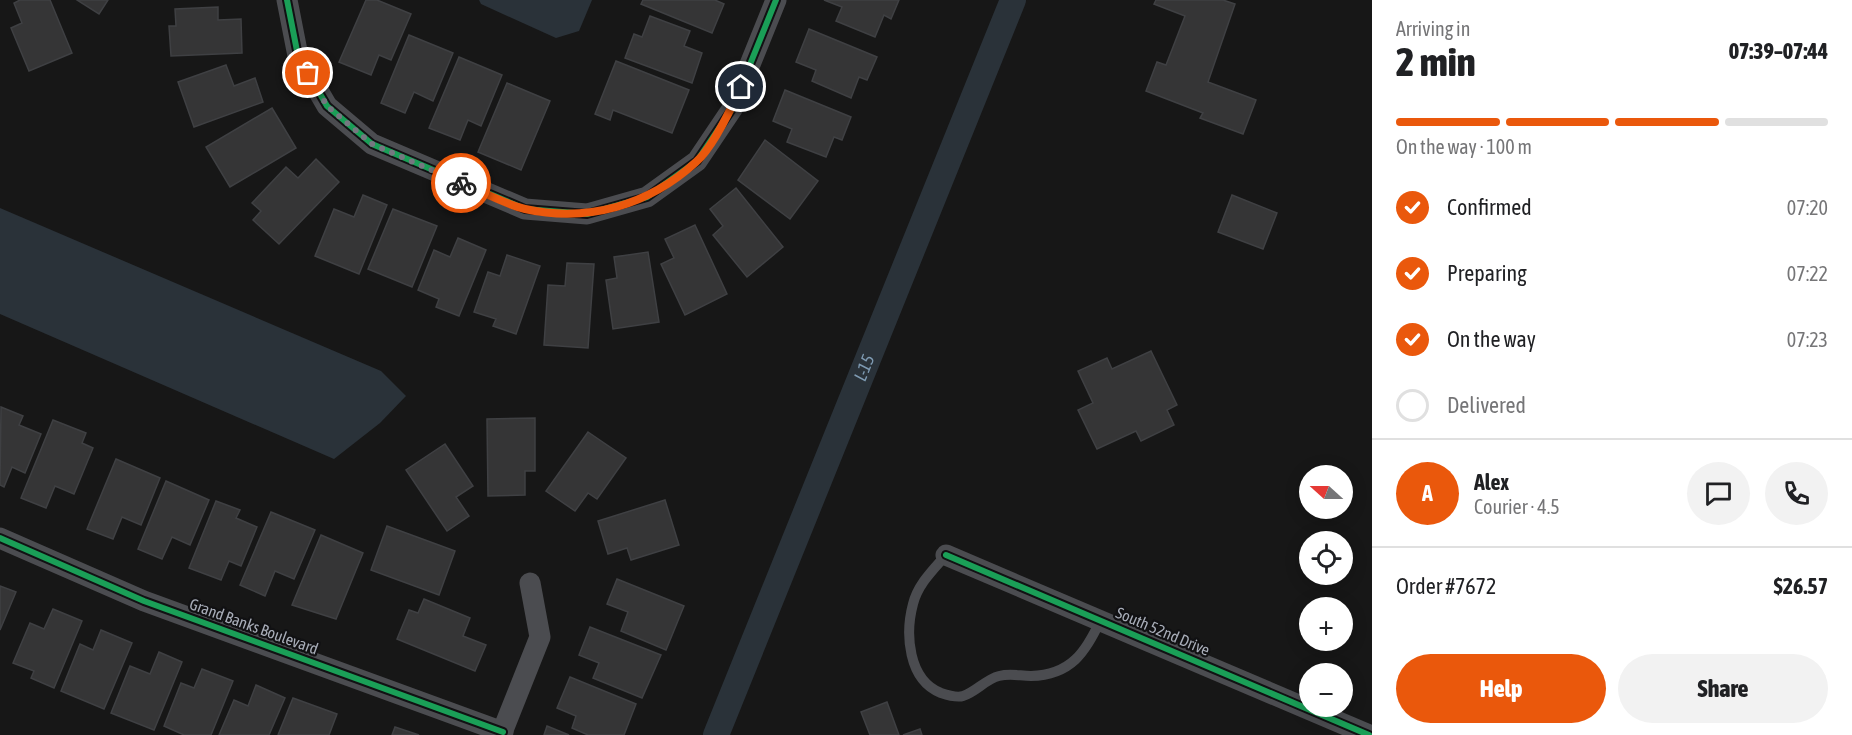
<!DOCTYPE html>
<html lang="en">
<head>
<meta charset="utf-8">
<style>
	body { margin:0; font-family:"Asap Condensed",sans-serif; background:#f2f2f2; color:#202124; height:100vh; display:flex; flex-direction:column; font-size:22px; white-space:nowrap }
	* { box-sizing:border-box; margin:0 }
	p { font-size:20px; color:#757577 }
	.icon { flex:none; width:33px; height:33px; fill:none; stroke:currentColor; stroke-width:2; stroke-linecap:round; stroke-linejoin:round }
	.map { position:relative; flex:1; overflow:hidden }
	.details { display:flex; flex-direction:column; background:#fff; width:480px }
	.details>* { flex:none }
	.needle { width:39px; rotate:291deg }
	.fabs { position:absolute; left:1299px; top:465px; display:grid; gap:12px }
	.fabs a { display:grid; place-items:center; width:54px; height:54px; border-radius:50%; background:#fff; box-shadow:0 3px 15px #0003; font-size:30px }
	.pin { position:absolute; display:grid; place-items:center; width:51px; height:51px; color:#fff; margin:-26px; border:3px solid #fff; border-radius:50%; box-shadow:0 2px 6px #0007 }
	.courier { position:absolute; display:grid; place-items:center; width:60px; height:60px; margin:-30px; border:4px solid #ea580c; border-radius:50%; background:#fff; color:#222; box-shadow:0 2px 8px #0007 }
	.headline em { font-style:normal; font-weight:800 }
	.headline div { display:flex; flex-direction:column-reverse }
	.headline { display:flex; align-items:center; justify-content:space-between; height:102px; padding:0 24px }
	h1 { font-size:39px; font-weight:800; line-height:45px }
	.bar { display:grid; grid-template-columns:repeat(4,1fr); gap:9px 6px; align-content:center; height:72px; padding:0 24px }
	.bar i { height:8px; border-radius:4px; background:#e0e0e0 }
	.bar .selected { background:#ea580c }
	.bar p { grid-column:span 4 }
	.line { display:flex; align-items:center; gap:15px; padding:0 24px; border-top:2px solid #e0e0e0 }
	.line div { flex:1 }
	.round { display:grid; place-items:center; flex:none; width:63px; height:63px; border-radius:32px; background:#f2f2f2 }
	ol { padding:0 24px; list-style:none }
	li { display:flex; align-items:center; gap:18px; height:66px }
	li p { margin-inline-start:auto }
	li .icon { padding:6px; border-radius:50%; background:#ea580c; color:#fff; stroke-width:4 }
	li:last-child { color:#757577 }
	li i { width:33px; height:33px; border:3px solid #e0e0e0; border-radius:50% }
	.primary-button { display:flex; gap:12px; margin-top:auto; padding:12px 24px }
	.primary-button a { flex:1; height:69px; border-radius:36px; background:#ea580c; color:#fff; font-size:24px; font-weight:800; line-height:69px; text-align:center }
	.primary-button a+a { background:#f2f2f2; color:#202124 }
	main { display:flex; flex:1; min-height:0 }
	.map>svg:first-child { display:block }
	.water { fill:#2a3239 }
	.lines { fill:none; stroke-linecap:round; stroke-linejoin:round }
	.canal { stroke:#2a3239; stroke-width:26 }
	.building { fill:#353536; stroke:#3f4043; stroke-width:1.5 }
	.lane { stroke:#4b4c50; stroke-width:10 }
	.street { stroke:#4b4c50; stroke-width:21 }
	.cycleway-casing { stroke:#111113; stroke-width:10 }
	.cycleway { stroke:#1a9f57; stroke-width:6 }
	.done { stroke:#757880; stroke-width:6; stroke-dasharray:0 10.8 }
	.route { stroke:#ea580c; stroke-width:8 }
	.labels { text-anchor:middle; stroke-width:4.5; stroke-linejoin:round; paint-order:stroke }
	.street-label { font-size:16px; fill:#a8adb8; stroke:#111113 }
	.water-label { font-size:18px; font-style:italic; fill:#7f9bb3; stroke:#111113 }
</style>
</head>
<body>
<main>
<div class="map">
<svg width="1372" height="735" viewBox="0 0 1372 735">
	<rect width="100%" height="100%" fill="#171717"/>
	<g class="water">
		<polygon points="479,0 592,0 579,31 556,38 481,4"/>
		<polygon points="0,208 381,371 406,396 380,423 334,459 0,314"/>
	</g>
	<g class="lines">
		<path class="canal" id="s1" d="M716,735L1013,0"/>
	</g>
	<g class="building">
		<polygon points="20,0 50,0 72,53 29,71 11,28 22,23 14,3"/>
		<polygon points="77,0 108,0 99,14"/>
		<polygon points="366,0 377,0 411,14 391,60 379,55 371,75 339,62"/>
		<polygon points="643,0 715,0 724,4 712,33 641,4"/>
		<polygon points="824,0 899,0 891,19 884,15 875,37 836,21 842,7"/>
		<polygon points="1156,0 1223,0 1235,4 1208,82 1256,100 1243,134 1200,118 1203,113 1146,91 1157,62 1166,65 1185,16 1154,4"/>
		<polygon points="218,7 218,20 241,19 242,53 171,56 169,26 176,26 175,9"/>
		<polygon points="650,16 690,31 684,46 702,53 692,83 625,58 634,34 642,37"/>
		<polygon points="809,29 877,57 867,80 859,77 851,98 812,81 816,70 796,62"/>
		<polygon points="409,35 453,53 433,101 414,92 405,113 381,103"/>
		<polygon points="459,57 502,75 481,126 468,120 460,140 429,128"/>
		<polygon points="616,61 689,90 672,133 613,110 610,120 595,114"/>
		<polygon points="226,65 234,86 255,78 263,102 194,127 178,82"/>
		<polygon points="507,83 550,101 521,170 478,152"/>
		<polygon points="785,90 851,117 842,140 834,137 826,157 787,142 792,129 773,121"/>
		<polygon points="272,108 296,148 230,187 206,147"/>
		<polygon points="765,140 818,181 790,219 738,180"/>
		<polygon points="316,159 339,182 279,244 253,220 261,211 252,203 286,167 298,178"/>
		<polygon points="736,188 783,247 747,277 713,235 723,226 710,209"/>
		<polygon points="363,195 387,205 359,274 315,256 334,209 354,217"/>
		<polygon points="1232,195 1277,213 1263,249 1218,232"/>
		<polygon points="393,209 437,226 412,287 368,269"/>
		<polygon points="695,225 727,294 685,315 661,264 674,258 665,239"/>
		<polygon points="458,238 486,250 459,316 436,307 439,299 418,290 434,250 450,257"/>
		<polygon points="648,252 659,322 613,329 606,280 617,278 614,257"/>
		<polygon points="507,255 540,266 516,334 493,326 496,319 474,312 488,272 500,276"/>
		<polygon points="567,263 594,264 588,348 544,345 548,285 565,286"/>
		<polygon points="1151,351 1177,405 1167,410 1174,425 1141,441 1136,431 1097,449 1078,410 1093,403 1078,371 1107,358 1112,369"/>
		<polygon points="1,407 23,416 19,425 41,434 25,473 12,467 4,487 0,485"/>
		<polygon points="535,418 535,471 525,471 525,495 488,496 487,419"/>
		<polygon points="53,420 86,433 82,443 93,448 74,494 55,486 46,508 21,498"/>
		<polygon points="588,432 626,458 597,499 588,493 575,511 546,491"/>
		<polygon points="445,444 473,486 456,497 469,516 447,531 406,470"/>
		<polygon points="116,459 160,478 141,525 122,517 113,539 87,529"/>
		<polygon points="166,481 209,500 190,545 172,537 162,559 138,549"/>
		<polygon points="665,500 679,545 631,560 627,548 608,554 598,521"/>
		<polygon points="216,501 240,510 236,518 257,527 241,566 229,561 221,580 189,568"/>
		<polygon points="271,512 315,530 294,579 275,571 265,596 240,585"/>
		<polygon points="387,526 455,551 439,595 371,570"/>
		<polygon points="321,535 363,553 336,619 292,605"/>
		<polygon points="617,579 684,606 666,650 621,631 628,612 607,604"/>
		<polygon points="0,586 16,592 0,630"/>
		<polygon points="424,599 470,618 463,636 486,645 475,671 397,639 409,610 418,613"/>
		<polygon points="53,609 82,621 54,688 31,678 34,671 13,663 30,623 44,629"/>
		<polygon points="590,627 661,655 642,698 593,678 599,663 579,655"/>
		<polygon points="101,630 132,643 104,709 61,691 80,644 93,650"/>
		<polygon points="159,652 182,662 154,730 111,713 130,666 150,674"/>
		<polygon points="202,669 233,681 211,735 184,735 164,726 181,683 194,688"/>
		<polygon points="570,677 636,704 624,735 588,735 572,728 576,716 557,708"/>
		<polygon points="256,685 285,698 269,735 219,735 234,700 248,706"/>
		<polygon points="293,698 337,714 329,735 278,735"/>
		<polygon points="887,702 899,735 870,735 861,712"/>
		<polygon points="547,726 569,735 544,735"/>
		<polygon points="395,727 419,735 392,735"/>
		<polygon points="920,729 922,735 903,735"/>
	</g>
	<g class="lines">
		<path class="lane" d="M946,555C933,570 918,584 913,604C905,634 908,680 941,693C947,695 957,698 963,696C976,692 986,679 999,676C1011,673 1020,676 1031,676C1071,675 1086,652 1101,619"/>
		<g class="street">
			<polyline points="287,0 298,56 327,106 372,144 525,209 587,214 647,197 697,161 732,109 776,0"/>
			<polyline points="0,538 144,601 503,732"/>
			<polyline points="946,555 1369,735"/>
			<polyline points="501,735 540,637 530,583"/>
		</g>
		<g class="cycleway-casing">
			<g id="cycleway">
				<polyline points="287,0 298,56 327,106 372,144 525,209 587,214 647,197 697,161 732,109 776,0"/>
				<polyline points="0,538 144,601 503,732"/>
				<polyline points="946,555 1369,735"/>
			</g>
		</g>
		<use href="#cycleway" class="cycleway"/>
	</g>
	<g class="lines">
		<polyline class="done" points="308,73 327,106 372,144 461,183"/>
		<path class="route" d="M461,183C482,191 504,204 525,209C588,223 649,205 696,162C712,148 732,107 741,87"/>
	</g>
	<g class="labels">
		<g class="street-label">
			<text transform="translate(254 626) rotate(20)" y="6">Grand Banks Boulevard</text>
			<text transform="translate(1163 631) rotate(23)" y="6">South 52nd Drive</text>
		</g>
		<g class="water-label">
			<text dy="6" stroke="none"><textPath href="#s1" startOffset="396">L-15</textPath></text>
		</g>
	</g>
</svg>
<div class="fabs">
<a><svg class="needle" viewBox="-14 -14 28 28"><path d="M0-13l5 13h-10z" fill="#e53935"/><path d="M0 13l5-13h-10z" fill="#757577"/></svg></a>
<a><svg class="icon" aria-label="locate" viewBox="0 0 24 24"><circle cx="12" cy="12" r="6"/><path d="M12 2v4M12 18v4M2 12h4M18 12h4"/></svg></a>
<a>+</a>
<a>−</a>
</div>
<div class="pin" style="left:308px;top:73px;background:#ea580c"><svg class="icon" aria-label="bag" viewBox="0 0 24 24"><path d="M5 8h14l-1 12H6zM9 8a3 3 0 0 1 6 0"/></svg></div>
<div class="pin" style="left:741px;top:87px;background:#1f2937"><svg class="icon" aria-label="home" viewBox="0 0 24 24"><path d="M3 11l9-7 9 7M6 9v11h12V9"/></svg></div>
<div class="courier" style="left:461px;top:183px"><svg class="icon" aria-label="bike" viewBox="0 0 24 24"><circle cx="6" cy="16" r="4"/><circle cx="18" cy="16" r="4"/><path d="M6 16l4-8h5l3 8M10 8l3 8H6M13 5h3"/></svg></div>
</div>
<section class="details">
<div class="headline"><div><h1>2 min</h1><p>Arriving in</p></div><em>07:39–07:44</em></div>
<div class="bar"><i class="selected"></i><i class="selected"></i><i class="selected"></i><i></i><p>On the way · 100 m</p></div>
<ol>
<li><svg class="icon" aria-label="check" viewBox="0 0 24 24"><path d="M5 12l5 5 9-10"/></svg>Confirmed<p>07:20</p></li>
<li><svg class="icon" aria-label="check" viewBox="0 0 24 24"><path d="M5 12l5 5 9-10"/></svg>Preparing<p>07:22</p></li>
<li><svg class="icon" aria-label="check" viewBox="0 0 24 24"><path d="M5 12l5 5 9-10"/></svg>On the way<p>07:23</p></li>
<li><i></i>Delivered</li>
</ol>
<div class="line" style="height:108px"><b class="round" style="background:#ea580c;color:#fff">A</b><div><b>Alex</b><p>Courier · 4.5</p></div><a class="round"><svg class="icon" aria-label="chat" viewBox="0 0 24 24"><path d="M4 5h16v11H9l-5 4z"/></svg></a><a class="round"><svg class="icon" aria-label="phone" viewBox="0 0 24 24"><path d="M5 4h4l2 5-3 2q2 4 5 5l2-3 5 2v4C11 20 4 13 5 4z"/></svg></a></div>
<div class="line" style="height:78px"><div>Order #7672</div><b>$26.57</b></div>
<div class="primary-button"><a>Help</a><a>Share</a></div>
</section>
</main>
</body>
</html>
